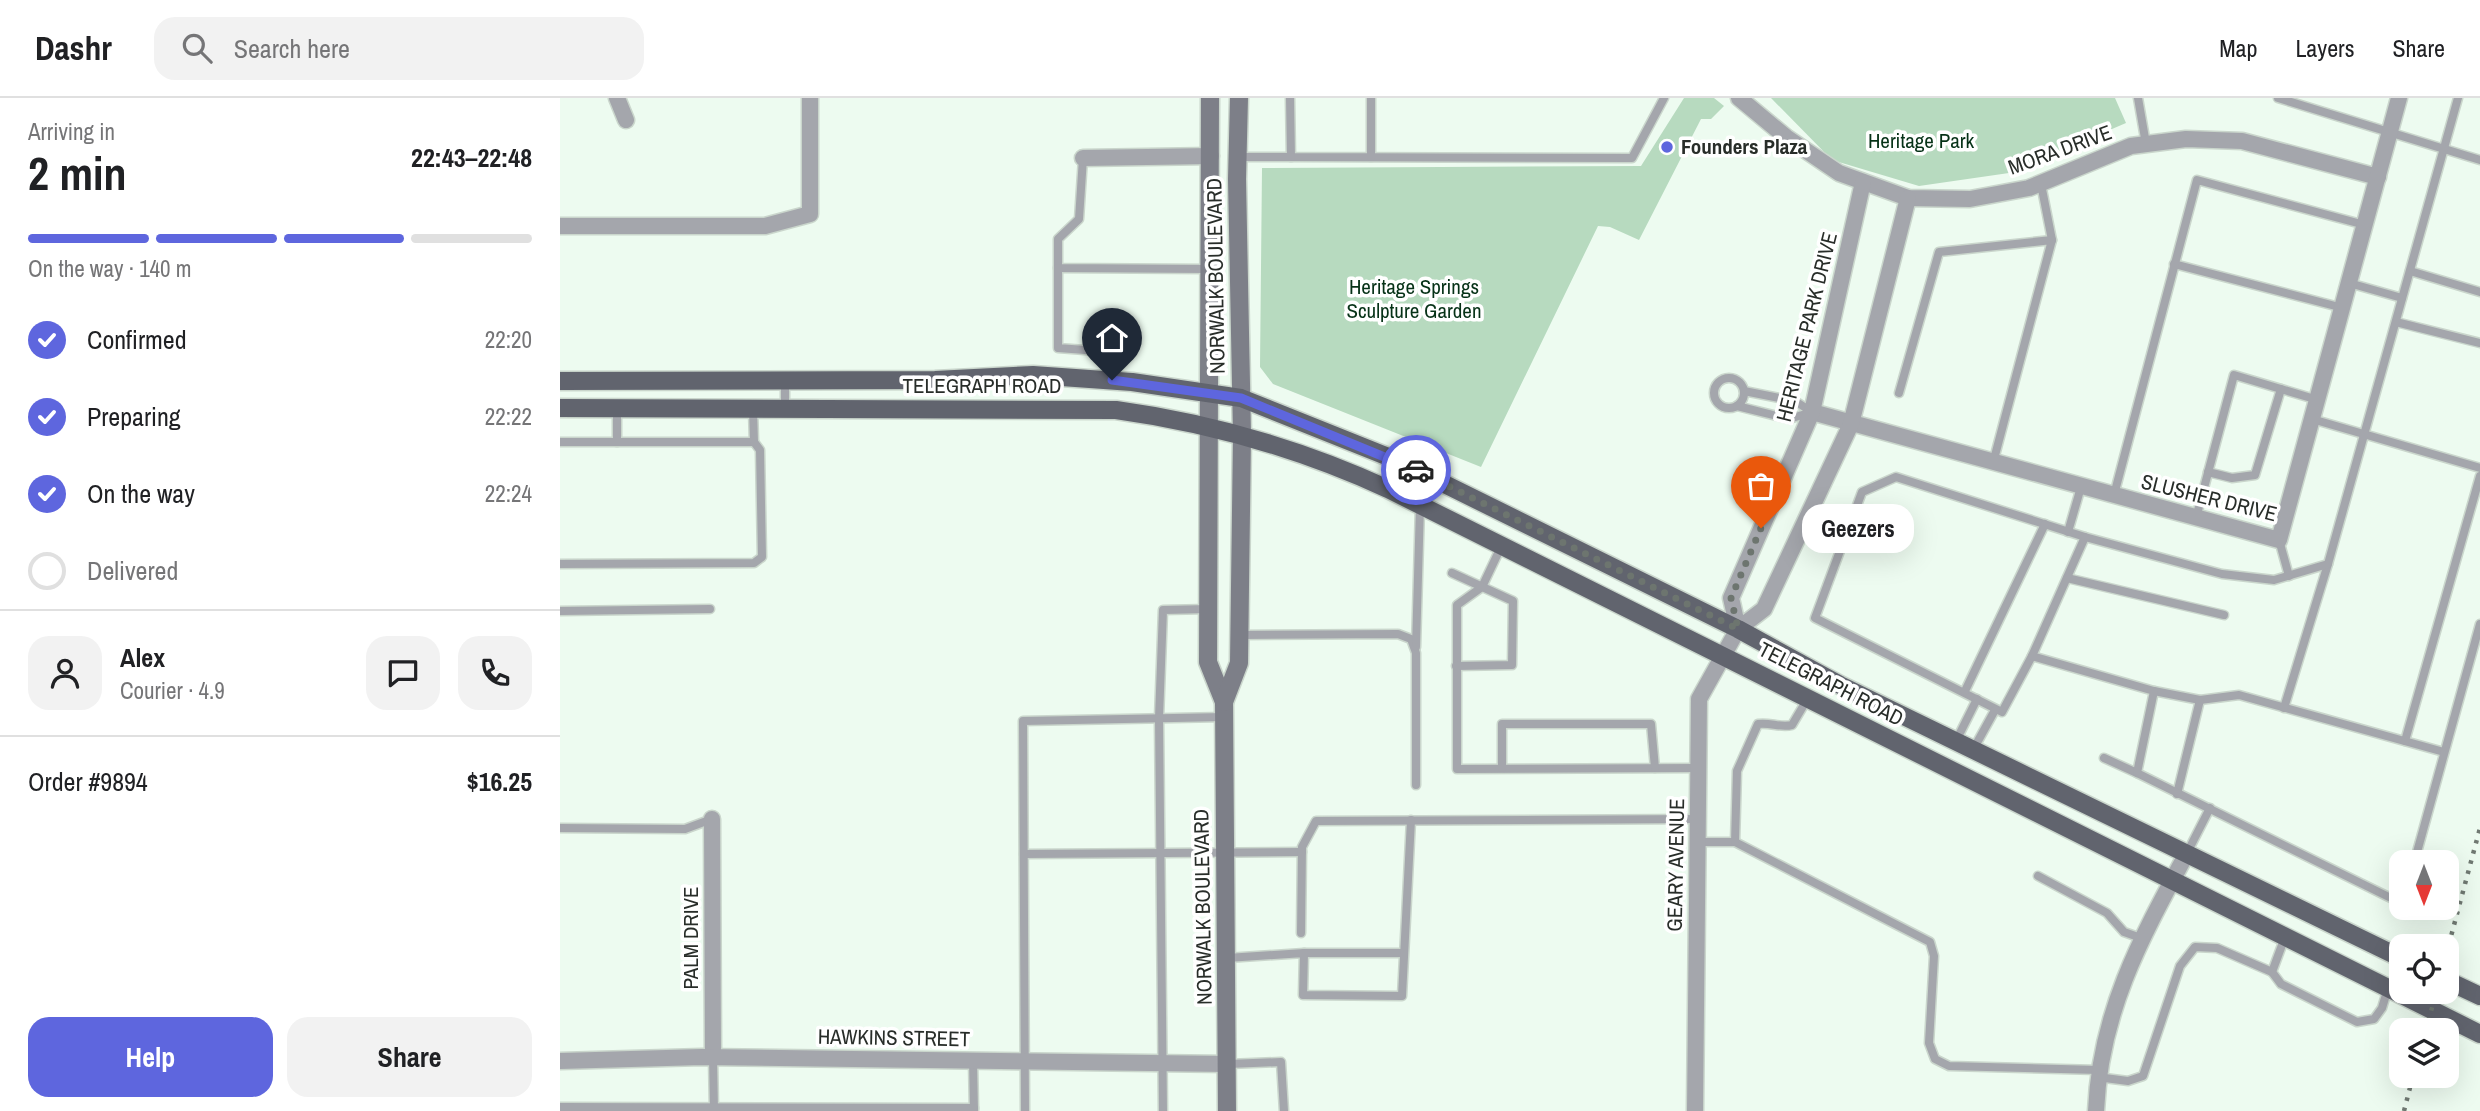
<!DOCTYPE html>
<html lang="en">
<head>
<meta charset="utf-8">
<style>
	body { margin:0; font-family:"Archivo Narrow",sans-serif; background:#f2f2f2; color:#202124; height:100vh; display:flex; flex-direction:column; font-size:26px; white-space:nowrap }
	* { box-sizing:border-box; margin:0 }
	p { font-size:23px; color:#757577 }
	.icon { flex:none; width:38px; height:38px; fill:none; stroke:currentColor; stroke-width:2; stroke-linecap:round; stroke-linejoin:round }
	.map { position:relative; flex:1; overflow:hidden }
	.sheet { display:flex; flex-direction:column; background:#fff; width:560px }
	.sheet>* { flex:none }
	.needle { width:46px; rotate:180deg }
	.tools { position:absolute; left:1829px; top:752px; display:grid; gap:14px }
	.tools a { display:grid; place-items:center; width:70px; height:70px; border-radius:14px; background:#fff; box-shadow:0 7px 28px #0002; font-size:35px }
	.pin { position:absolute; display:grid; place-items:center; width:60px; height:60px; color:#fff; margin:-72px -30px; border-radius:50% 50% 50% 0; rotate:-45deg; box-shadow:0 0 7px #0007 }
	.pin .icon { rotate:45deg }
	.courier { position:absolute; display:grid; place-items:center; width:70px; height:70px; margin:-35px; border:5px solid #5e66de; border-radius:50%; background:#fff; color:#222; box-shadow:0 2px 9px #0007 }
	.bubble { position:absolute; height:49px; border-radius:21px; background:#fff; box-shadow:0 7px 28px #0002; font-size:23px; font-weight:800; line-height:49px; text-align:center }
	.summary em { font-style:normal; font-weight:800 }
	.summary div { display:flex; flex-direction:column-reverse }
	.summary { display:flex; align-items:center; justify-content:space-between; height:119px; padding:0 28px }
	h1 { font-size:46px; font-weight:800; line-height:52px }
	.bar { display:grid; grid-template-columns:repeat(4,1fr); gap:10px 7px; align-content:center; height:84px; padding:0 28px }
	.bar i { height:9px; border-radius:5px; background:#e0e0e0 }
	.bar .current { background:#5e66de }
	.bar p { grid-column:span 4 }
	.line { display:flex; align-items:center; gap:18px; padding:0 28px; border-top:2px solid #e0e0e0 }
	.line div { flex:1 }
	.round { display:grid; place-items:center; flex:none; width:74px; height:74px; border-radius:21px; background:#f2f2f2 }
	ol { padding:0 28px; list-style:none }
	li { display:flex; align-items:center; gap:21px; height:77px }
	li p { margin-inline-start:auto }
	li .icon { padding:7px; border-radius:50%; background:#5e66de; color:#fff; stroke-width:4 }
	li:last-child { color:#757577 }
	li i { width:38px; height:38px; border:4px solid #e0e0e0; border-radius:50% }
	.action { display:flex; gap:14px; margin-top:auto; padding:14px 28px }
	.action a { flex:1; height:80px; border-radius:21px; background:#5e66de; color:#fff; font-size:28px; font-weight:800; line-height:80px; text-align:center }
	.action a+a { background:#f2f2f2; color:#202124 }
	header { display:flex; align-items:center; gap:42px; box-sizing:border-box; height:98px; padding:0 35px; background:#fff; border-bottom:2px solid #e0e0e0 }
	header strong { font-size:33px }
	nav { display:flex; gap:38px; margin-inline-start:auto; font-size:24px }
	.search { width:490px; height:63px; background:#f2f2f2; display:flex; align-items:center; gap:18px; box-sizing:border-box; padding:0 24px; border-radius:21px; color:#757577; font-size:26px }
	main { display:flex; flex:1; min-height:0 }
	.map>svg:first-child { display:block }
	.park { fill:#b7dabf }
	.lines { fill:none; stroke-linecap:round; stroke-linejoin:round }
	.lane-casing { stroke:#cad6cc; stroke-width:11 }
	.street-casing { stroke:#cad6cc; stroke-width:19 }
	.secondary-casing { stroke:#cad6cc; stroke-width:21 }
	.primary-casing { stroke:#cad6cc; stroke-width:21 }
	.lane { stroke:#a4a6ac; stroke-width:8 }
	.street { stroke:#a4a6ac; stroke-width:16 }
	.secondary { stroke:#7d7f88; stroke-width:18 }
	.primary { stroke:#61646e; stroke-width:18 }
	.rail { stroke:#707972; stroke-width:4.5; stroke-dasharray:3.5 7; stroke-linecap:butt }
	.done { stroke:#6d756f; stroke-width:7; stroke-dasharray:0 12.6 }
	.route { stroke:#5e66de; stroke-width:9 }
	.poi-dot { fill:#5e66de; stroke:#fff; stroke-width:2.5 }
	.labels { text-anchor:middle; stroke-width:7; stroke-linejoin:round; paint-order:stroke }
	.park-label { font-size:21px; fill:#063217; stroke:#fff }
	.poi-label { font-size:21px; font-weight:bold; fill:#282d29; stroke:#fff; text-anchor:start }
	.street-label { font-size:21px; fill:#282d29; stroke:#fff }
</style>
</head>
<body>
<header>
<strong>Dashr</strong>
<div class="search"><svg class="icon" aria-label="search" viewBox="0 0 24 24"><circle cx="10" cy="10" r="6"/><path d="M15 15l6 6"/></svg>Search here</div>
<nav><a>Map</a><a>Layers</a><a>Share</a></nav>
</header>
<main>
<section class="sheet">
<div class="summary"><div><h1>2 min</h1><p>Arriving in</p></div><em>22:43–22:48</em></div>
<div class="bar"><i class="current"></i><i class="current"></i><i class="current"></i><i></i><p>On the way · 140 m</p></div>
<ol>
<li><svg class="icon" aria-label="check" viewBox="0 0 24 24"><path d="M5 12l5 5 9-10"/></svg>Confirmed<p>22:20</p></li>
<li><svg class="icon" aria-label="check" viewBox="0 0 24 24"><path d="M5 12l5 5 9-10"/></svg>Preparing<p>22:22</p></li>
<li><svg class="icon" aria-label="check" viewBox="0 0 24 24"><path d="M5 12l5 5 9-10"/></svg>On the way<p>22:24</p></li>
<li><i></i>Delivered</li>
</ol>
<div class="line" style="height:126px"><a class="round"><svg class="icon" aria-label="person" viewBox="0 0 24 24"><circle cx="12" cy="8" r="4"/><path d="M4 21q1-7 8-7t8 7"/></svg></a><div><b>Alex</b><p>Courier · 4.9</p></div><a class="round"><svg class="icon" aria-label="chat" viewBox="0 0 24 24"><path d="M4 5h16v11H9l-5 4z"/></svg></a><a class="round"><svg class="icon" aria-label="phone" viewBox="0 0 24 24"><path d="M5 4h4l2 5-3 2q2 4 5 5l2-3 5 2v4C11 20 4 13 5 4z"/></svg></a></div>
<div class="line" style="height:91px"><div>Order #9894</div><b>$16.25</b></div>
<div class="action"><a>Help</a><a>Share</a></div>
</section>
<div class="map">
<svg width="1920" height="1013" viewBox="0 0 1920 1013">
	<rect width="100%" height="100%" fill="#edfbf0"/>
	<g class="park">
		<polygon points="1124,0 1154,0 1164,8 1151,21 1141,21 1079,142 1050,129 1038,128 921,369 713,286 700,269 702,70 1081,68"/>
		<polygon points="1211,0 1555,0 1566,25 1449,75 1359,88 1272,62"/>
	</g>
	<g class="lines">
		<g class="lane-casing">
			<g id="lane">
				<polyline points="730,0 731,59 1072,60 1104,0"/>
				<polyline points="811,0 811,59"/>
				<polyline points="1578,0 1586,46"/>
				<polyline points="1718,0 1920,62"/>
				<polyline points="678,59 731,59"/>
				<polyline points="523,60 519,121 498,141 498,170 649,171"/>
				<polyline points="1481,86 1492,142"/>
				<polyline points="1614,166 1783,210"/>
				<polyline points="498,170 498,250 552,254 552,282"/>
				<polyline points="1850,173 1920,194"/>
				<polyline points="1789,185 1842,200"/>
				<polyline points="1836,224 1920,245"/>
				<circle cx="1169" cy="295" r="15"/>
				<polyline points="225,282 225,310"/>
				<polyline points="1184,293 1235,303 1252,314"/>
				<polyline points="1339,295 1379,154 1492,142 1433,365"/>
				<polyline points="1177,308 1229,321 1252,314"/>
				<polyline points="57,310 57,344"/>
				<polyline points="1752,321 1920,370"/>
				<polyline points="0,344 194,344"/>
				<polyline points="1648,374 1672,380 1695,377 1721,291"/>
				<polyline points="1554,397 1637,82 1805,127"/>
				<polyline points="1636,420 1674,277 1758,302"/>
				<polyline points="1508,434 1521,389"/>
				<polyline points="1719,442 1729,478"/>
				<polyline points="941,449 922,489 897,507 897,671 1138,670"/>
				<polyline points="0,466 194,465 202,459 200,352 194,344 193,311"/>
				<polyline points="892,475 953,503 952,567 896,568"/>
				<polyline points="1507,480 1664,517"/>
				<polyline points="0,513 150,511"/>
				<polyline points="680,537 838,536 851,541 856,555 856,687"/>
				<polyline points="856,549 860,408"/>
				<polyline points="1472,558 1442,614 1255,520 1302,394 1336,379 1525,439"/>
				<polyline points="1405,593 1485,426"/>
				<polyline points="1594,593 1640,602 1679,597 1884,654"/>
				<polyline points="1724,610 1768,466"/>
				<polyline points="1396,643 1417,601"/>
				<polyline points="1845,643 1920,378"/>
				<polyline points="1413,652 1435,612"/>
				<polyline points="1544,660 1577,675"/>
				<polyline points="942,670 942,626 1091,626 1095,670"/>
				<polyline points="1617,696 1640,602"/>
				<polyline points="0,730 125,731 152,721"/>
				<polyline points="1137,744 1175,744 1370,844 1374,858 1369,945 1375,961 1389,968 1539,972"/>
				<path d="M1175,744L1177,673L1198,626C1210,624 1220,630 1232,627L1248,600"/>
				<polyline points="1627,755 1650,710"/>
				<polyline points="464,756 742,754"/>
				<polyline points="1854,765 1920,526"/>
				<polyline points="1478,778 1547,815 1564,834 1581,840"/>
				<polyline points="1841,805 1577,675 1594,593 1472,558 1525,439 1662,476 1714,482 1768,466 1898,0"/>
				<polyline points="741,835 742,749 756,723 1138,721"/>
				<polyline points="1725,839 1712,874 1721,886 1797,924 1814,921 1822,910 1828,890"/>
				<polyline points="744,855 843,855"/>
				<polyline points="667,860 744,855 743,897 842,898 851,722"/>
				<polyline points="153,959 154,1012"/>
				<polyline points="413,962 414,1013"/>
				<polyline points="668,966 721,964 724,1013"/>
				<polyline points="1537,979 1568,983 1583,978 1620,868 1635,849 1657,850 1712,874"/>
				<polyline points="0,1009 414,1010"/>
				<polyline points="465,1013 463,623 664,619"/>
				<polyline points="603,1013 599,620 603,512 649,511"/>
			</g>
		</g>
		<g class="street-casing">
			<g id="street">
				<polyline points="57,0 66,22"/>
				<polyline points="1179,0 1226,39 1279,75 1348,100 1410,101 1469,90 1571,48 1626,41 1682,43 1818,79"/>
				<polyline points="523,60 651,58"/>
				<polyline points="0,128 205,128 250,116 250,0"/>
				<polyline points="1252,314 1719,442 1839,0"/>
				<polyline points="1178,531 1171,500 1252,314 1303,84"/>
				<polyline points="152,721 153,959"/>
				<polyline points="0,963 142,959 668,966"/>
				<polyline points="1135,1013 1139,601 1178,531 1204,511 1291,326 1348,100"/>
				<path d="M1536,1013C1540,914 1581,840 1627,755"/>
			</g>
		</g>
		<g class="secondary-casing">
			<g id="secondary">
				<polyline points="650,0 648,564 664,604 667,1013"/>
				<polyline points="664,604 679,565 682,337 677,81 679,0"/>
			</g>
		</g>
		<g class="primary-casing">
			<g id="primary">
				<polyline points="0,283 375,282 473,277 572,284 681,300 836,362 1178,531 1280,587 1841,860"/>
				<path d="M0,310L556,312C651,325 741,351 828,391L1920,936"/>
				<polyline points="1886,882 1920,898"/>
			</g>
		</g>
		<use href="#lane" class="lane"/>
		<use href="#street" class="street"/>
		<use href="#secondary" class="secondary"/>
		<use href="#primary" class="primary"/>
		<g class="rail">
			<polyline points="1886,857 1920,730"/>
			<polyline points="1866,933 1876,894"/>
			<polyline points="1844,1013 1853,978"/>
		</g>
	</g>
	<g class="lines">
		<polyline class="done" points="856,372 1178,531 1171,500 1201,430"/>
		<polyline class="route" points="552,282 681,300 856,372"/>
	</g>
	<circle class="poi-dot" cx="1107" cy="49" r="7"/>
	<g class="labels">
		<g class="park-label">
			<text x="1361" y="50">Heritage Park</text>
			<text x="854" y="196">Heritage Springs<tspan x="854" dy="24">Sculpture Garden</tspan></text>
		</g>
		<g class="poi-label">
			<text x="1121" y="56">Founders Plaza</text>
		</g>
		<g class="street-label">
			<text transform="translate(1500 52) rotate(-20)" y="7">MORA DRIVE</text>
			<text transform="translate(656 178) rotate(-91)" y="7">NORWALK BOULEVARD</text>
			<text transform="translate(1247 229) rotate(-76)" y="7">HERITAGE PARK DRIVE</text>
			<text x="422" y="295">TELEGRAPH ROAD</text>
			<text transform="translate(1649 400) rotate(14)" y="7">SLUSHER DRIVE</text>
			<text transform="translate(1271 586) rotate(27)" y="7">TELEGRAPH ROAD</text>
			<text transform="translate(1116 767) rotate(-89)" y="7">GEARY AVENUE</text>
			<text transform="translate(643 809) rotate(-91)" y="7">NORWALK BOULEVARD</text>
			<text transform="translate(131 840) rotate(-90)" y="7">PALM DRIVE</text>
			<text transform="translate(334 940) rotate(1)" y="7">HAWKINS STREET</text>
		</g>
	</g>
</svg>
<div class="tools">
<a><svg class="needle" viewBox="-14 -14 28 28"><path d="M0-13l5 13h-10z" fill="#e53935"/><path d="M0 13l5-13h-10z" fill="#757577"/></svg></a>
<a><svg class="icon" aria-label="locate" viewBox="0 0 24 24"><circle cx="12" cy="12" r="6"/><path d="M12 2v4M12 18v4M2 12h4M18 12h4"/></svg></a>
<a><svg class="icon" aria-label="layers" viewBox="0 0 24 24"><path d="M12 4l9 5-9 5-9-5zM3 14l9 5 9-5"/></svg></a>
</div>
<div class="pin" style="left:1201px;top:430px;background:#ea580c"><svg class="icon" aria-label="bag" viewBox="0 0 24 24"><path d="M5 8h14l-1 12H6zM9 8a3 3 0 0 1 6 0"/></svg></div>
<div class="pin" style="left:552px;top:282px;background:#1f2937"><svg class="icon" aria-label="home" viewBox="0 0 24 24"><path d="M3 11l9-7 9 7M6 9v11h12V9"/></svg></div>
<div class="courier" style="left:856px;top:372px"><svg class="icon" aria-label="car" viewBox="0 0 24 24"><path d="M5 17H2v-5l4-1 3-4h7l3 4 3 1v5h-3M9 17h6M6 11h13"/><circle cx="7" cy="17" r="2"/><circle cx="17" cy="17" r="2"/></svg></div>
<div class="bubble" style="left:1242px;top:406px;width:112px">Geezers</div>
</div>
</main>
</body>
</html>
